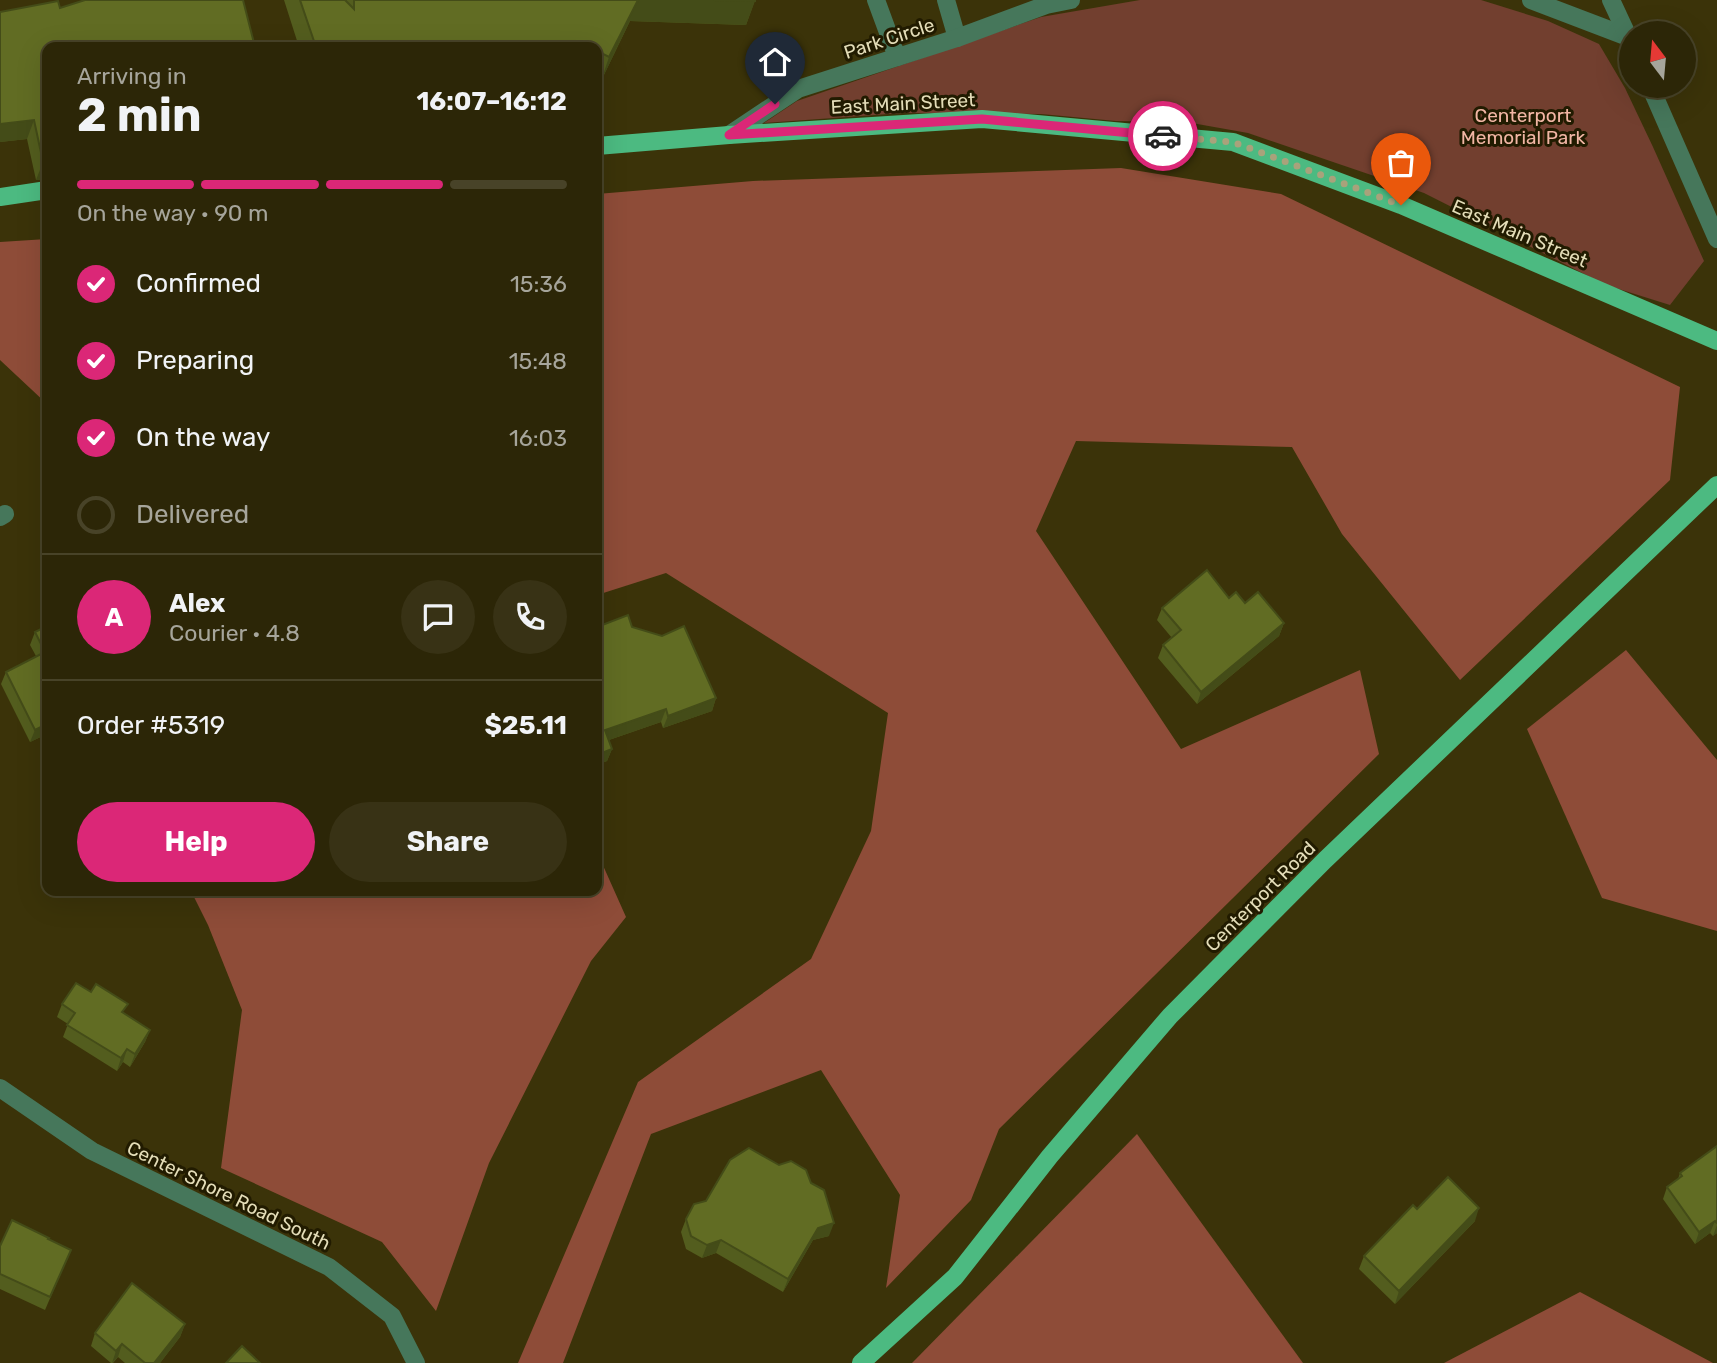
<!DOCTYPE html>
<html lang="en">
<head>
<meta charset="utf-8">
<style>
	body { margin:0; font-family:Rubik,sans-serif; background:#383215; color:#f1f3f6; height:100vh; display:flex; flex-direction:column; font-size:26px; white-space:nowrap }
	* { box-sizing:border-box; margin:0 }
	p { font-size:23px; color:#a6a59b }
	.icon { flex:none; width:38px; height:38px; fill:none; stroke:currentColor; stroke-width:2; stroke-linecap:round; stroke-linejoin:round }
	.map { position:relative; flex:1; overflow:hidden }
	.side { position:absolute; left:42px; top:42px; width:560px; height:854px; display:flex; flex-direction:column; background:#2c2607; border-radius:14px; box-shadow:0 7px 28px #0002,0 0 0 2px #484328 }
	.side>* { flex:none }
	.needle { width:46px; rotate:344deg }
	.fabs { position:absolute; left:1619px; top:21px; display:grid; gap:14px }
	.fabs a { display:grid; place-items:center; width:77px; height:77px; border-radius:50%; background:#2c2607; box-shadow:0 7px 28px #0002,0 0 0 2px #484328; font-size:35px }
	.pin { position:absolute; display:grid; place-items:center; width:60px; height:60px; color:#fff; margin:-72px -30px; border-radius:50% 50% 50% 0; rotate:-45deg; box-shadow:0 0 7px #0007 }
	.pin .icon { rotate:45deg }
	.courier { position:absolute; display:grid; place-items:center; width:70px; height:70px; margin:-35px; border:5px solid #db2777; border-radius:50%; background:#fff; color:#222; box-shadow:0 2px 9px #0007 }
	.head em { font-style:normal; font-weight:700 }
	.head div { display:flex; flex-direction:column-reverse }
	.head { display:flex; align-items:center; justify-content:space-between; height:119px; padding:0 35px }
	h1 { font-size:46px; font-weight:700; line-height:52px }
	.bar { display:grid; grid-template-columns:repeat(4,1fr); gap:10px 7px; align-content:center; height:84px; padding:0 35px }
	.bar i { height:9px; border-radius:5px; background:#484328 }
	.bar .selected { background:#db2777 }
	.bar p { grid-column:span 4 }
	.line { display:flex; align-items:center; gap:18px; padding:0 35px; border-top:2px solid #484328 }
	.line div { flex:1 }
	.round { display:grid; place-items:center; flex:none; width:74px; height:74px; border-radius:37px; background:#383215 }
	ol { padding:0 35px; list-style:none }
	li { display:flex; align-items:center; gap:21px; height:77px }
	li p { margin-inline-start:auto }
	li .icon { padding:7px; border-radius:50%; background:#db2777; color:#fff; stroke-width:4 }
	li:last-child { color:#a6a59b }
	li i { width:38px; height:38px; border:4px solid #484328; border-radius:50% }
	.primary-button { display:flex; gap:14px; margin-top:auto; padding:14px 35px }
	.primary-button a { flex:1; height:80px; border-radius:42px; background:#db2777; color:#fff; font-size:28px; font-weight:700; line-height:80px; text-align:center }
	.primary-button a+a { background:#383215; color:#f1f3f6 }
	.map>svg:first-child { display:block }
	.green { fill:#723f2f }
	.forest { fill:#8e4c38 }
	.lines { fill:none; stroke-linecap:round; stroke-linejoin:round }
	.minor { stroke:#46775b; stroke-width:18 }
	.major { stroke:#4cba81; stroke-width:18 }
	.wall { fill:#535d1e }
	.shaded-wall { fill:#444c18 }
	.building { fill:#616c23; stroke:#444c18; stroke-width:2 }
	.done { stroke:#a9a27b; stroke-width:7; stroke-dasharray:0 12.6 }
	.route { stroke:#db2777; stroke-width:9 }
	.labels { text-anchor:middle; stroke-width:6; stroke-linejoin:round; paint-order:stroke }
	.street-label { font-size:19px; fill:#e4ddb8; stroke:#211b00 }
	.park-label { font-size:19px; fill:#f2b6a4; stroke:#211b00 }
</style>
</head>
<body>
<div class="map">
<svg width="1717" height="1363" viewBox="0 0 1717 1363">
	<rect width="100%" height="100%" fill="#3b3309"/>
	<polygon class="green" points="1140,0 1481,0 1548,21 1599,44 1625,88 1653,147 1704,261 1670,305 1606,285 1424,193 1248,133 1186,122 1116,121 1041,114 903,113 764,123 797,101 1041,17"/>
	<g class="forest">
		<polygon points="1121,168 1281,194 1680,387 1670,480 1460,680 1342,534 1292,447 1076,441 1036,531 1181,749 1360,670 1379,754 999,1129 971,1200 886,1288 900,1195 821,1070 651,1134 563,1363 518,1363 638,1082 811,959 871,831 888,713 666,573 597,595 597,194 753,181"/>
		<polygon points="47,239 47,404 0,360 0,242"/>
		<polygon points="1626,650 1717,760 1717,931 1602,898 1527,729"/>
		<polygon points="597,852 626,917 591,961 489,1163 436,1311 382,1242 221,1168 242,1010 208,925 191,891 597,891"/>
		<polygon points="1137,1134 1303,1363 912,1363"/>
		<polygon points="1580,1292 1713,1363 1444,1363"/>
	</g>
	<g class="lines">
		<g class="minor">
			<polyline points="876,0 897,57"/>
			<polyline points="946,0 957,38"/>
			<polyline points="1531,0 1628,37"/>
			<polyline points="1611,0 1631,43"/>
			<polyline points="1650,86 1717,239"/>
			<polyline points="729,135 798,89 957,38 1046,5 1071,0"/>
			<polyline points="0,517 5,514"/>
			<polyline points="0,1088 92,1151 329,1267 392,1316 416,1363"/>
		</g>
		<g class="major">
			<polyline points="597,146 729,135 982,119 1233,142 1401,205 1717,341"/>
			<polyline points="0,197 47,190"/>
			<polyline points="861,1363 955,1277 1050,1156 1170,1016 1325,860 1717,485"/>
		</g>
	</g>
	<g class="wall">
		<polygon points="85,0 243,0 255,47 47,47 47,179 36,180 27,139 0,142 0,12 58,1 60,8"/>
		<polygon points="284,0 345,0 346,1 347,0 755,0 746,25 630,21 601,81 597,79 597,47 299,47"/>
		<polygon points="1229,598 1245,603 1284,623 1279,636 1197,704 1158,658 1163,645 1172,638 1157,620 1162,608"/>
		<polygon points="47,626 47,734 30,742 1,684 6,672 36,656 30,645 35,632"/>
		<polygon points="597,627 632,627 716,698 712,711 663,728 661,722 609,740 612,749 607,761 597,765"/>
		<polygon points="62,1004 124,1013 150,1030 145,1042 130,1067 123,1062 117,1071 63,1037 68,1024 57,1017"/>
		<polygon points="1717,1146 1717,1233 1713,1236 1710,1233 1695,1244 1663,1199 1667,1187 1678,1179 1680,1173"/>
		<polygon points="706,1201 829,1236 813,1240 783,1292 716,1253 702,1258 686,1249 681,1232 686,1219"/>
		<polygon points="1417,1209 1475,1221 1395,1304 1359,1269 1364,1256"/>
		<polygon points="0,1246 71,1250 45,1310 0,1289"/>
		<polygon points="185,1324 180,1337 160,1363 125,1363 118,1357 113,1363 111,1363 91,1346 95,1333"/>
	</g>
	<g class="shaded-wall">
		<polygon points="638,0 714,0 755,1 746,25 630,21 601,81 609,57"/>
		<polygon points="34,120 27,139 0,142 0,124"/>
		<polygon points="47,161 47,179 36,180 43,162"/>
		<polygon points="1284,623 1279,636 1197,704 1201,692"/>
		<polygon points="716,698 712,711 663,728 668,716"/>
		<polygon points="666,709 661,722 600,743 605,730"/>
		<polygon points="47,724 47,734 30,742 35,730"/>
		<polygon points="612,749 607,761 597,765 597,755"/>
		<polygon points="150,1030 145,1042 130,1067 135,1054"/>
		<polygon points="127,1049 123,1062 117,1071 121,1058"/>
		<polygon points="1479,1208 1475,1221 1395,1304 1399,1291"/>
		<polygon points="1715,1221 1710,1233 1695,1244 1699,1232"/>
		<polygon points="834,1223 829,1236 813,1240 783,1292 788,1279 818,1228"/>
		<polygon points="1717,1225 1717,1233 1713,1236"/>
		<polygon points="721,1240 716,1253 702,1258 707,1245"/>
		<polygon points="185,1324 180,1337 160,1363 154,1363"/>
		<polygon points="122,1344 118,1357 112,1363 116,1351"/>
	</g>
	<g class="building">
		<polygon points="85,0 243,0 255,47 47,47 47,161 43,162 34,120 0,124 0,12 58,1 60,8"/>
		<polygon points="300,0 345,0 354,9 354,0 638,0 609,57 597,51 597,47 589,47 579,43 577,47 316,47"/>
		<polygon points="714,0 755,0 755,1"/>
		<polygon points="1207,570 1229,598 1236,592 1245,603 1258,592 1284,623 1201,692 1163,645 1181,630 1162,608"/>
		<polygon points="628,615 632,627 662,636 684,626 716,698 668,716 666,709 605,730 612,749 597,755 597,627"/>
		<polygon points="47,626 47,724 35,730 6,672 45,652 35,632"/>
		<polygon points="76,983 91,992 96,984 128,1004 122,1012 150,1030 135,1054 127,1049 121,1058 67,1025 75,1013 62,1004"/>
		<polygon points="1717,1146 1717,1223 1715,1221 1699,1232 1667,1187 1682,1176 1680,1173"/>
		<polygon points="749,1148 779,1165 791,1161 806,1170 811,1183 824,1190 834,1223 818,1228 788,1279 721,1240 707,1245 691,1236 686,1219 694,1204 706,1201 730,1160"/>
		<polygon points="1448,1177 1479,1208 1399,1291 1364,1256 1413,1205 1417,1209"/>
		<polygon points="12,1220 49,1238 48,1239 71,1250 50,1297 0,1274 0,1246"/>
		<polygon points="132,1283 185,1324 154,1363 145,1363 122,1344 116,1351 95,1333"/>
		<polygon points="242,1346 260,1363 226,1363"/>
	</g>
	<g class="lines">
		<polyline class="done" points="1163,136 1233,142 1401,205"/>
		<polyline class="route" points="775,104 729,135 982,119 1163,136"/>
	</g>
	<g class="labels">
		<g class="street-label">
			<text transform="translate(889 38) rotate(-18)" y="7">Park Circle</text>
			<text transform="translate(903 103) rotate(-3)" y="7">East Main Street</text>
			<text transform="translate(1520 233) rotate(23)" y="7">East Main Street</text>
			<text transform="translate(1260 896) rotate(-45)" y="7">Centerport Road</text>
			<text transform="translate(229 1195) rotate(26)" y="7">Center Shore Road South</text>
		</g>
		<g class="park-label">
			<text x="1523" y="122">Centerport<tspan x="1523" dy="22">Memorial Park</tspan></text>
		</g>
	</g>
</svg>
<div class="fabs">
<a><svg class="needle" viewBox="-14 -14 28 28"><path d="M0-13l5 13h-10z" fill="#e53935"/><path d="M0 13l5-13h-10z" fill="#a6a59b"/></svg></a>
</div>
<div class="pin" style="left:1401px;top:205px;background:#ea580c"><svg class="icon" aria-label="bag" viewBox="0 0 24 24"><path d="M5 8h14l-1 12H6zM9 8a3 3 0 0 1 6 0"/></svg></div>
<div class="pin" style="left:775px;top:104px;background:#1f2937"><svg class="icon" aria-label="home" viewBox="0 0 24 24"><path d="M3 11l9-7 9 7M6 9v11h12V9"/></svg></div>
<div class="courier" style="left:1163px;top:136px"><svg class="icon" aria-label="car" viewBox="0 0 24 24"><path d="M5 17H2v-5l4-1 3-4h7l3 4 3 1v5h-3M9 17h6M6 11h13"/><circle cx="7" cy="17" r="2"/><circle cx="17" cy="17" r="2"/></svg></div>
<section class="side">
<div class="head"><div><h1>2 min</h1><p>Arriving in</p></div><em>16:07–16:12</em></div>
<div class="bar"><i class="selected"></i><i class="selected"></i><i class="selected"></i><i></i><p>On the way · 90 m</p></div>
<ol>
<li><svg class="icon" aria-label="check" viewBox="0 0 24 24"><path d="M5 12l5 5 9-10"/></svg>Confirmed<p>15:36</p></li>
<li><svg class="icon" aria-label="check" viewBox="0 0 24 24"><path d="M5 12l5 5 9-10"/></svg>Preparing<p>15:48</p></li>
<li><svg class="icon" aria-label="check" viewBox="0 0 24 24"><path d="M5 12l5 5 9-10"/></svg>On the way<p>16:03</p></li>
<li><i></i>Delivered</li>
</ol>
<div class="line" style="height:126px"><b class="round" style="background:#db2777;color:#fff">A</b><div><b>Alex</b><p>Courier · 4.8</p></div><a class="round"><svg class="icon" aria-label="chat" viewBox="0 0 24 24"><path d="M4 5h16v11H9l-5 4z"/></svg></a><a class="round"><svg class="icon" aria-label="phone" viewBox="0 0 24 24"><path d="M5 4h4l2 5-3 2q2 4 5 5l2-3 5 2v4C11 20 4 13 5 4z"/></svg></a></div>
<div class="line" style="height:91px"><div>Order #5319</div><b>$25.11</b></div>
<div class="primary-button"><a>Help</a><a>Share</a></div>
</section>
</div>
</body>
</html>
